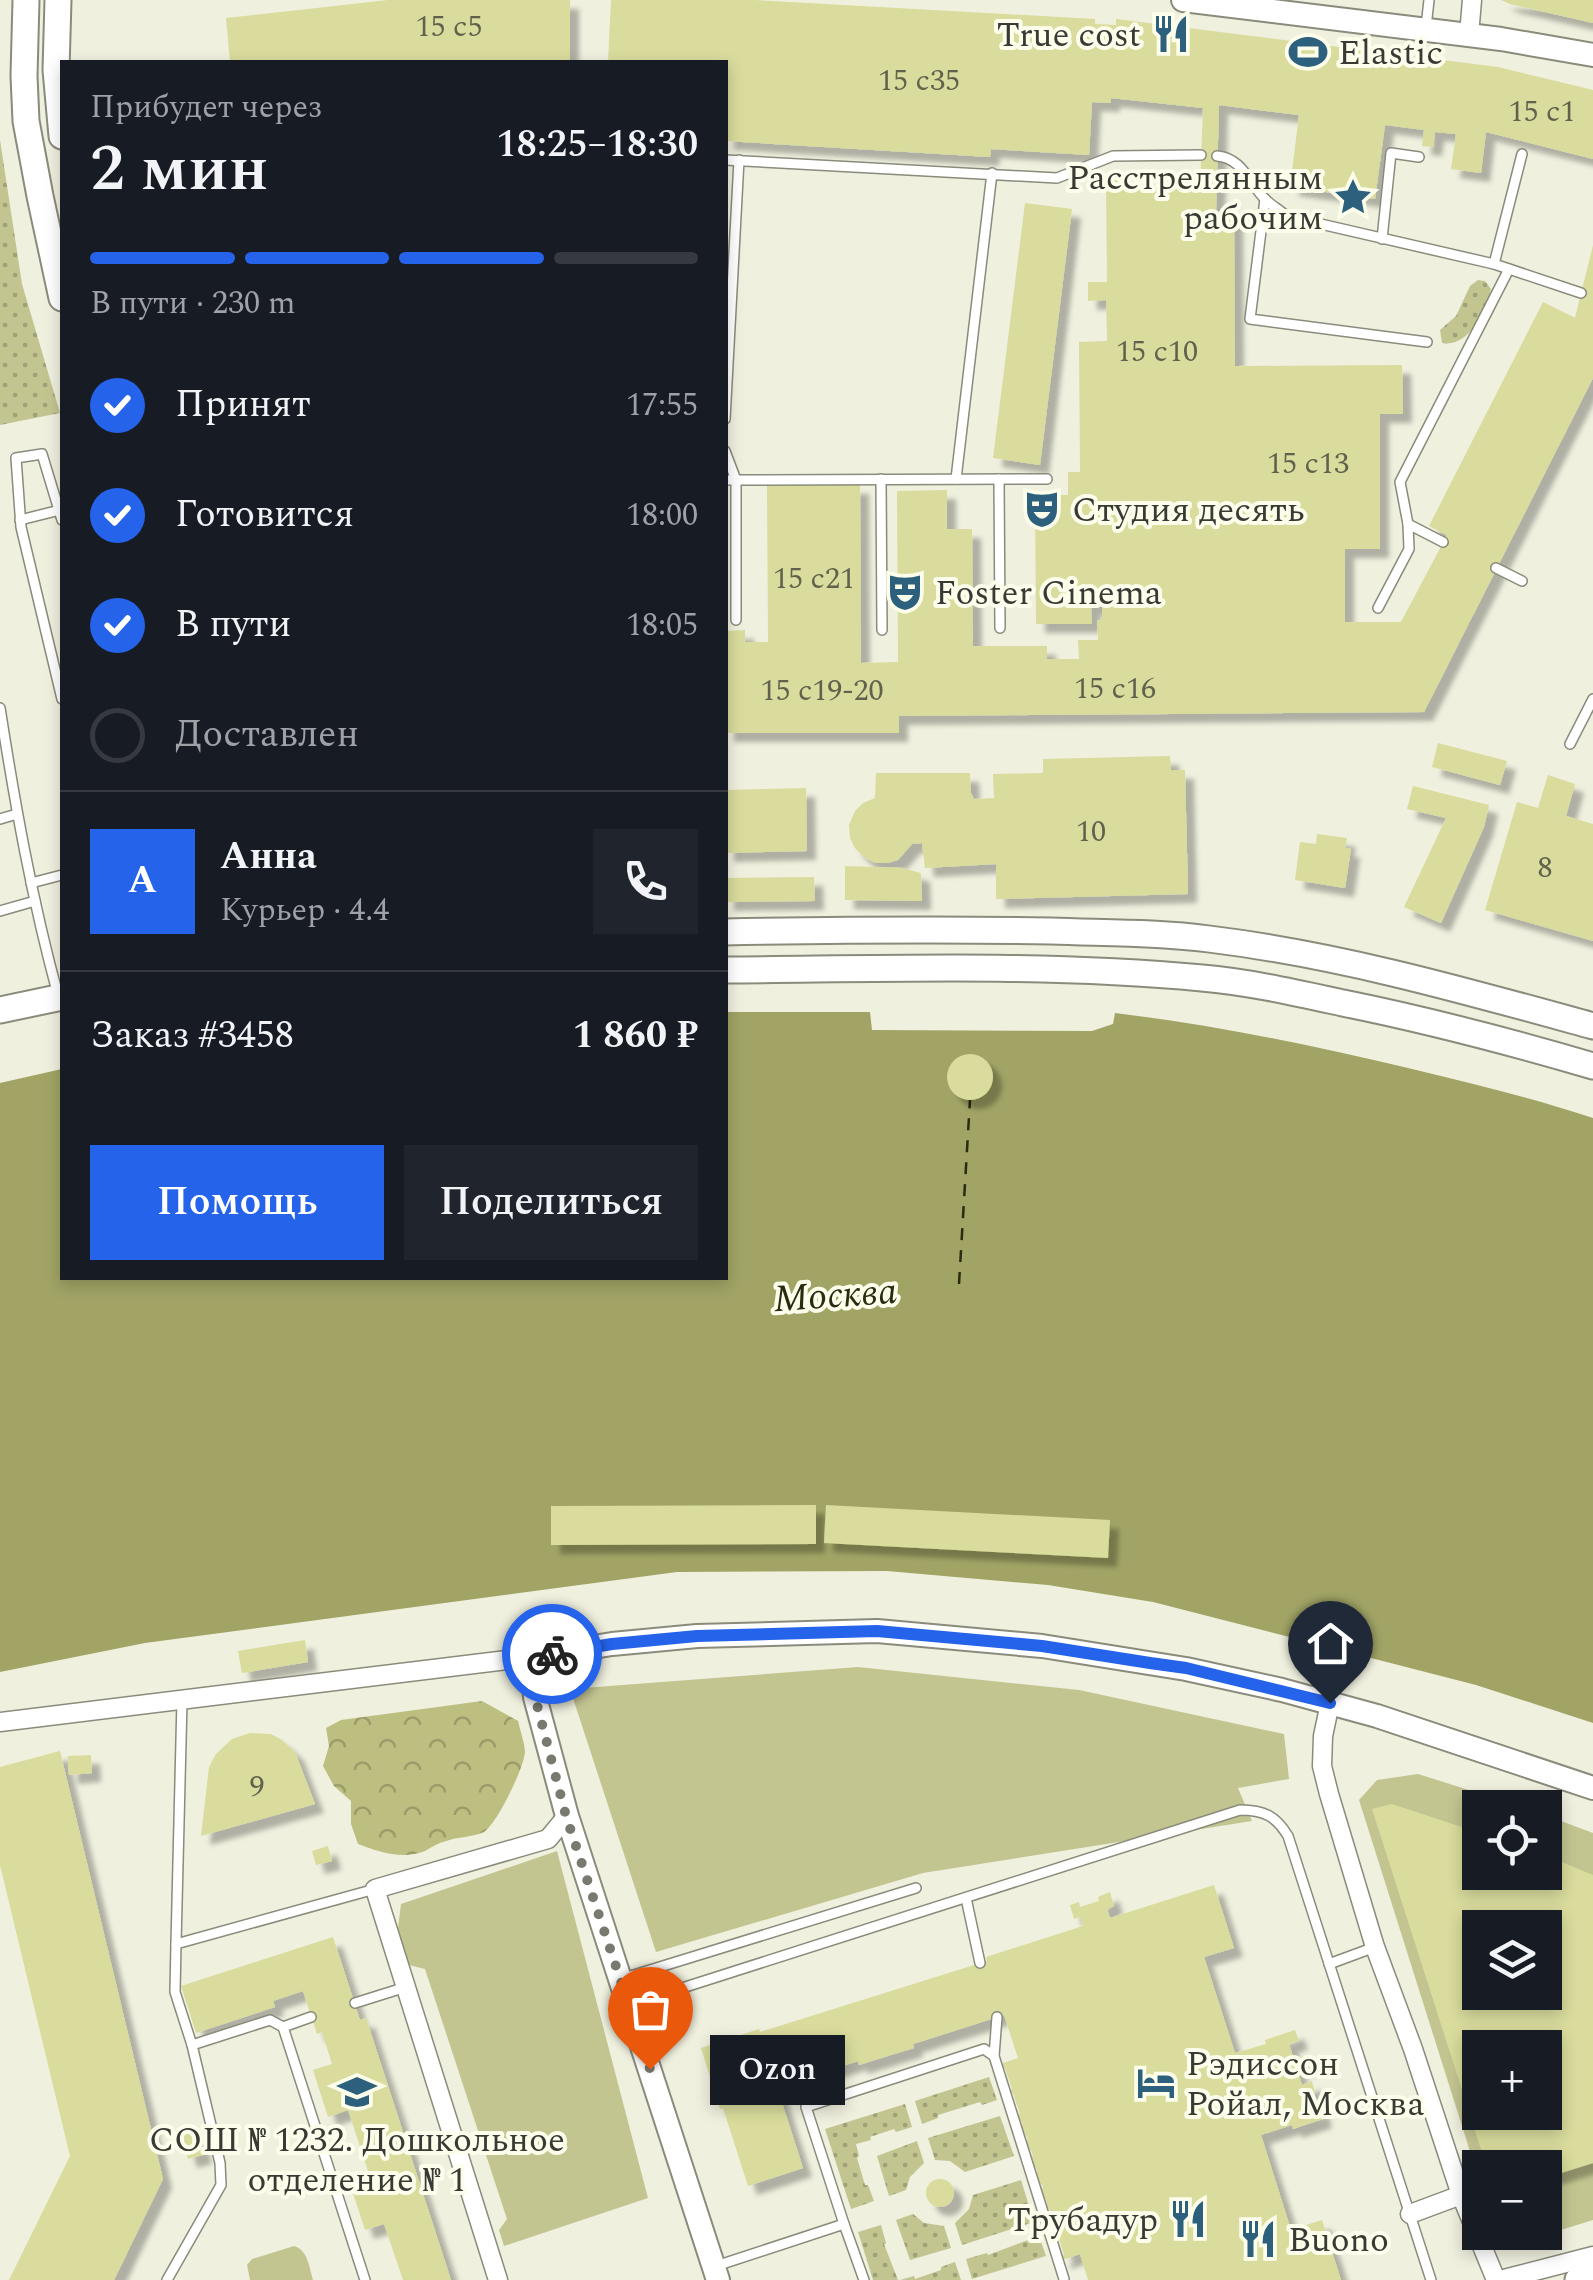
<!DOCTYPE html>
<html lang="ru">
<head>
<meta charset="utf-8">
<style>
	body { margin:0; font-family:Spectral,serif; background:#20242c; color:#f1f3f6; height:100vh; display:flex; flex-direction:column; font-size:38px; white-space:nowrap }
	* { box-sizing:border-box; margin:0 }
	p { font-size:32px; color:#9ea1a6 }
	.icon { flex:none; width:55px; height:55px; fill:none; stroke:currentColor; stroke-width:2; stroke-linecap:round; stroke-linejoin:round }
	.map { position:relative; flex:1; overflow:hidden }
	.drawer { position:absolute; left:60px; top:60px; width:668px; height:1220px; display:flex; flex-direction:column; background:#171b24; border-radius:0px; box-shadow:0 5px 15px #0003 }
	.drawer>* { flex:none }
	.controls { position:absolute; left:1462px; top:1790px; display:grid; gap:20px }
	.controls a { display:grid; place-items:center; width:100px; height:100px; border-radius:0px; background:#171b24; box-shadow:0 5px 15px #0003; font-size:50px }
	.pin { position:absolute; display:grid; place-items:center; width:85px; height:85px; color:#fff; margin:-102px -42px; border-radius:50% 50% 50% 0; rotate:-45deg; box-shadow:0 0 10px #0007 }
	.pin .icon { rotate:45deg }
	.courier { position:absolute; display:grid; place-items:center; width:100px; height:100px; margin:-50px; border:8px solid #2563eb; border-radius:50%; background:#fff; color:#222; box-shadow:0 2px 12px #0007 }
	.bubble { position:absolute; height:70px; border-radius:0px; background:#171b24; box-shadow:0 5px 15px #0003; font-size:32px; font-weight:600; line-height:70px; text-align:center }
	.overview em { font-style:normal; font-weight:600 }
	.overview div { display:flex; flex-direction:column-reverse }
	.overview { display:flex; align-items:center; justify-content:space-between; height:170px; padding:0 30px }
	h1 { font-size:65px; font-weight:600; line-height:75px }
	.bar { display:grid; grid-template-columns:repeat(4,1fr); gap:15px 10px; align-content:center; height:120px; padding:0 30px }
	.bar i { height:12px; border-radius:8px; background:#363941 }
	.bar .on { background:#2563eb }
	.bar p { grid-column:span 4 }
	.line { display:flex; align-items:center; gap:25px; padding:0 30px; border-top:2px solid #363941 }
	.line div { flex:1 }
	.round { display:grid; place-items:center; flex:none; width:105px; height:105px; border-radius:0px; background:#20242c }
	ol { padding:0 30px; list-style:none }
	li { display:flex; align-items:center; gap:30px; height:110px }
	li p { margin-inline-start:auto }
	li .icon { padding:10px; border-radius:50%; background:#2563eb; color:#fff; stroke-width:4 }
	li:last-child { color:#9ea1a6 }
	li i { width:55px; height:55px; border:5px solid #363941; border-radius:50% }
	.action { display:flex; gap:20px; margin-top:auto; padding:20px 30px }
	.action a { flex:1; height:115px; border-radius:0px; background:#2563eb; color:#fff; font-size:40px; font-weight:600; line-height:115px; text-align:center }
	.action a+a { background:#20242c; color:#f1f3f6 }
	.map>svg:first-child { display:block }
	.grass { fill:url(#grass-dots) }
	.forest { fill:url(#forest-crowns) }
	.park { fill:#c3c591; fill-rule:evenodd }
	.water { fill:#a1a465 }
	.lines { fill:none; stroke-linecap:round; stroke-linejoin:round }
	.ferry { stroke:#2b2c0f; stroke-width:2.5; stroke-dasharray:12 10; stroke-linecap:butt }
	.building { fill:#d9dc9c; fill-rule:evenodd; filter:url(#shadow) }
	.service-casing { stroke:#8a8b7b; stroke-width:12 }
	.minor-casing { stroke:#8a8b7b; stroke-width:21 }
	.tertiary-casing { stroke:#8a8b7b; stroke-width:26 }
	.secondary-casing { stroke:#8a8b7b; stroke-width:29 }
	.service { stroke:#fff; stroke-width:9 }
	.minor { stroke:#fff; stroke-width:18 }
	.tertiary { stroke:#fff; stroke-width:22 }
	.secondary { stroke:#fff; stroke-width:25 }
	.done { stroke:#797a6f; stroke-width:10; stroke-dasharray:0 18 }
	.route { stroke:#2563eb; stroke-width:12 }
	.labels { text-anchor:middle; stroke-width:8; stroke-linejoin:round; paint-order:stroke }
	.number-label { font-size:30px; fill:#61624d }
	.poi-label { font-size:35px; fill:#393a33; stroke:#fcfeeb; text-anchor:start }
	.water-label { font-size:38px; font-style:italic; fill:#2b2c0f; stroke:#fcfeeb }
</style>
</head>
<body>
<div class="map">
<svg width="1593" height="2280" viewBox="0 0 1593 2280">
	<defs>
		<pattern id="grass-dots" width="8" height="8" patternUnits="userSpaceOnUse" patternTransform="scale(2.5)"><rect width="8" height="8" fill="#c3c591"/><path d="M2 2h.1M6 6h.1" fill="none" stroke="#9fa177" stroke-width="1.8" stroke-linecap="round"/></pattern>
		<pattern id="forest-crowns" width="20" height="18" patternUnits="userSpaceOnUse" patternTransform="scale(2.5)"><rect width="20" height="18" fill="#bdbf80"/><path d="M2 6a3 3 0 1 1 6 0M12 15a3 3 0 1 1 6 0" fill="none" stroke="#9b9c69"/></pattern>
		<filter id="shadow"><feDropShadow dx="9" dy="9" stdDeviation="2.5" flood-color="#0004"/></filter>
	</defs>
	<rect width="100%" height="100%" fill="#eff0de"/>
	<g class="grass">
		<polygon points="0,140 22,284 60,413 0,425"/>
		<path d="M1478,280L1485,281L1491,289C1486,312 1468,348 1442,343L1440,330L1456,316L1470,286Z"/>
		<polygon points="989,2077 997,2100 982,2105 980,2102 938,2115 938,2118 922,2124 915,2101"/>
		<polygon points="905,2104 912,2127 896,2132 894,2129 870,2137 871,2140 856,2144 859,2156 857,2158 865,2185 868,2185 874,2201 851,2209 825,2129"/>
		<polygon points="1000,2116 1014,2156 965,2172 950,2161 935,2160 928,2138"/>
		<polygon points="917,2141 924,2163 910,2177 906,2190 889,2196 877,2156"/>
		<polygon points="1021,2180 1034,2222 962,2245 955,2223 969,2209 973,2195"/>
		<polygon points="913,2214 924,2223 944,2226 951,2248 910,2260 896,2220"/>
		<polygon points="881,2225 886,2243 884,2244 898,2280 873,2280 858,2232"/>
		<polygon points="1039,2236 1046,2256 972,2279 966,2259 987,2253 988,2255"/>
		<polygon points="955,2262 961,2280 900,2280 914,2276 915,2279 941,2270 941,2267"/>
	</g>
	<path class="forest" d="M482,1701L518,1721C520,1730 524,1741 525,1751C525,1766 497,1824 484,1832C473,1837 457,1837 446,1841C438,1843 432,1847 425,1851C403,1860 379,1852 358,1844L351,1824V1801L334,1786L323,1766L329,1746L326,1728L341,1720Z"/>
	<g class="park">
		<polygon points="858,1667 1079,1690 1284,1734 1289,1779 1238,1788 1252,1821 923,1873 656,1952 570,1689"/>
		<path d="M1418,1774L1523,1807L1480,1808V1872H1545V1815L1593,1833V2220L1500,2249L1495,2233L1545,2232V2168H1480V2183L1359,1800L1377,1780ZM1480,1928H1545V1992H1480ZM1480,2048H1545V2112H1480Z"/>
		<polygon points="557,1851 648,2198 504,2246 499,2230 507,2219 425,1969 409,1965 398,1928 401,1904"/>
		<path d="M294,2246C308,2250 309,2267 313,2280H250L247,2265L252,2259Z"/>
	</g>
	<path class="water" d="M725,1012H870L872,1030L1092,1031L1113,1024L1115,1013C1214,1025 1312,1045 1408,1068C1471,1083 1532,1098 1593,1118V1723L1476,1685L1153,1602L1048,1585L887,1571L677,1572L145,1643L0,1672V1083L62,1069V1278H725Z"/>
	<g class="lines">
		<polyline class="ferry" points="959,1284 970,1100"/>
	</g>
	<g class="building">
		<polygon points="388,0 570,0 570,62 230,62 226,18"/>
		<polygon points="611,0 754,0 1095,19 1095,24 1116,25 1116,19 1498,67 1593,90 1593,159 1486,132 1481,173 1451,169 1456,134 1435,132 1433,147 1422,146 1424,130 1385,125 1375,199 1290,187 1299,115 1219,105 1216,214 1234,214 1235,366 1402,365 1403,414 1380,414 1380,549 1345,549 1345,622 1401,622 1447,535 1429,526 1543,302 1575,318 1593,245 1593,378 1424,712 899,716 899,733 725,733 725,631 745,630 745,642 768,642 767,485 860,485 861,663 898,662 897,491 947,490 947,529 972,529 973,646 1047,646 1047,659 1079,659 1078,640 1098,640 1097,620 1102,620 1102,607 1091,607 1092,624 1036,624 1035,495 1068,495 1068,472 1080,472 1079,342 1107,341 1106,300 1088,301 1088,282 1107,282 1106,187 1113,188 1113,180 1124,180 1124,188 1169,187 1169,179 1180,179 1180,187 1200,187 1203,108 1111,98 1111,103 1092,102 1089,155 991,149 990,157 725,141 725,62 608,62"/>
		<polygon points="1501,0 1593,0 1593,23 1510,4"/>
		<polygon points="1025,203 1072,209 1040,465 993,458"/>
		<polygon points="1438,743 1507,761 1500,785 1432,767"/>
		<polygon points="1170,756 1171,770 1185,770 1188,894 996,899 996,864 925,868 922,843 912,844 898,860 887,863 875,863 864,857 855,848 850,838 849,825 855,811 863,803 875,798 876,773 970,773 971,793 974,799 994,798 993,774 1043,773 1043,759"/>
		<polygon points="1548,775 1575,784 1566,816 1593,824 1593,941 1485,910 1517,802 1538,808"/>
		<polygon points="1413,786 1489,805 1484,827 1441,923 1404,907 1446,818 1407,809"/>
		<polygon points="806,788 807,851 725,853 725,790"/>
		<polygon points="1317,834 1347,838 1345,848 1351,849 1345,888 1295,880 1300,842 1316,844"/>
		<polygon points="845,866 902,868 921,873 922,901 845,900"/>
		<polygon points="814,877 815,901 725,902 725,878"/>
		<circle cx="970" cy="1077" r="23"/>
		<polygon points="816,1505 816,1544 551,1545 551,1506"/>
		<polygon points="826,1505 1110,1520 1108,1558 824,1543"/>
		<polygon points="305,1640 308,1662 242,1673 238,1651"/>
		<polygon points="250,1733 271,1734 282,1740 295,1752 315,1804 201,1836 209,1767 216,1754 232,1739"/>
		<polygon points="60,1751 163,2179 114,2280 9,2280 70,2156 0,1865 0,1767"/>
		<polygon points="91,1755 92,1773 69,1775 68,1756"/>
		<path d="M1392,1804L1480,1833V1872H1545V1855L1593,1875V2163L1545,2178V2168H1487L1372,1809ZM1480,1928H1545V1992H1480ZM1480,2048H1545V2112H1480Z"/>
		<polygon points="328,1846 332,1861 316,1865 312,1851"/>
		<polygon points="1214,1885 1234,1948 1204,1957 1235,2053 1266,2044 1265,2040 1295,2030 1299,2041 1289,2044 1294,2059 1304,2056 1307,2066 1297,2069 1302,2085 1312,2081 1315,2093 1305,2096 1310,2110 1320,2107 1323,2119 1293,2129 1292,2125 1261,2135 1291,2230 1322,2220 1341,2280 1088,2280 1080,2254 1062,2260 1061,2256 1064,2255 1058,2235 1055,2235 1053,2230 1056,2229 1049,2209 1047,2210 1046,2199 1043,2200 1040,2189 1043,2188 1042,2184 1039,2185 1035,2173 1038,2172 1036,2168 1033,2169 1030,2157 1033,2156 1031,2150 1028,2151 1025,2141 1028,2140 1026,2135 1023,2136 1020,2125 1023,2124 1017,2115 1020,2114 1013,2093 1010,2095 1009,2090 1012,2089 1005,2068 1002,2069 1000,2064 1018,2058 1004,2015 913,2044 914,2048 891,2055 859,2065 858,2061 777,2087 803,2168 748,2186 723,2108 720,2109 701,2048 759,2029 760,2032 987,1961 986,1957 1083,1926 1080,1917 1074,1919 1070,1905 1079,1902 1080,1907 1099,1901 1098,1897 1110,1892 1114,1906 1107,1909 1110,1918"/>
		<polygon points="333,1937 360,2020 366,2018 451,2280 403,2280 384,2224 365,2230 348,2178 368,2171 348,2110 328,2117 313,2070 332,2064 322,2032 317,2034 303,1991 273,2001 275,2007 196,2033 181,1986"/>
		<polygon points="196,2128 203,2155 188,2159 181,2132"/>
		<circle cx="940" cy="2193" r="14"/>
	</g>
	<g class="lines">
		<g class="service-casing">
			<g id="service">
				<polyline points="1426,27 1429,0"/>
				<path d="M1217,156C1243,158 1249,184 1266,200C1272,206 1280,210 1286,216L1494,264L1581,293"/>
				<polyline points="725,160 1057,178 1113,156 1201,155"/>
				<polyline points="1265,199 1250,319 1427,342"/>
				<polyline points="1382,239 1391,153 1419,157"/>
				<polyline points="1494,264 1522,154"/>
				<polyline points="725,419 739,160"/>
				<polyline points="725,451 736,480 736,620"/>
				<polyline points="881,479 882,630"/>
				<polyline points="956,479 992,173"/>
				<polyline points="999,479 1000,628"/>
				<polyline points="725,480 1047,479"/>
				<polyline points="20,520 60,510"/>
				<polyline points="62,520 42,454 16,458 21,527 62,699"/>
				<polyline points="1408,524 1443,542"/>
				<polyline points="1496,568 1522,581"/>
				<polyline points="1378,608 1409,549 1408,524 1400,482 1509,269"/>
				<path d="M0,708C15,804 32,900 58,995"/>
				<polyline points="1570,744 1593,699"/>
				<polyline points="0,819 17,814"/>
				<polyline points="31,883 62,875"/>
				<polyline points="0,911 35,901"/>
				<polyline points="966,1898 980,1963"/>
				<polyline points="176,1944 182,1700"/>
				<polyline points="1329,1964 1375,1947"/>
				<polyline points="624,1978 916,1888"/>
				<polyline points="355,2003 406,1987"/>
				<path d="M632,2004L1240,1810C1264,1810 1276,1816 1288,1836L1431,2280"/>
				<polyline points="311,2017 283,2027 365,2280"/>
				<polyline points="192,2045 270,2020 283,2027"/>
				<polyline points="994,2056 997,2017"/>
				<polyline points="844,2224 806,2107 984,2049 994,2056 1064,2279"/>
				<polyline points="716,2266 844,2224 864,2280"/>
				<polyline points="167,2280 221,2185 220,2163 192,2045 175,1992 176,1944 375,1889"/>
			</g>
		</g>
		<g class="minor-casing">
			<g id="minor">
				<polyline points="1469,35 1472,0"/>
				<polyline points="1330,1703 1323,1736 1322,1766 1329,1794 1375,1947 1413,2049 1461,2195 1496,2280"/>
				<polyline points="0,1722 531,1657"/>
				<polyline points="1410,2214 1461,2195"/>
				<polyline points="498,2280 375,1889 548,1839 567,1816"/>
				<polyline points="1500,2280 1593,2256"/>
			</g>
		</g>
		<g class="tertiary-casing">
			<g id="tertiary">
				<polyline points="1183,0 1501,39 1593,55"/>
				<polyline points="718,2280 567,1816 535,1697 531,1657 612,1644 697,1636 877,1631 1042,1646 1186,1669 1282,1690 1377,1716 1593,1788"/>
			</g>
		</g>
		<g class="secondary-casing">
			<g id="secondary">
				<polyline points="26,0 24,76 26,121 40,196 62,298"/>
				<polyline points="58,0 56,70 62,136"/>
				<path d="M725,932C834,930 942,929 1051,931C1103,933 1157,932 1209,939C1340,955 1466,991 1593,1026"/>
				<path d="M725,970C883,969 1044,963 1202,978C1249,982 1297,993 1343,1003C1427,1020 1511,1042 1593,1066"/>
				<polyline points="0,1010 62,997"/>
				<polyline points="1578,2280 1593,2271"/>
			</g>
		</g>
		<use href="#service" class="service"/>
		<use href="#minor" class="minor"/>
		<use href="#tertiary" class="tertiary"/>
		<use href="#secondary" class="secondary"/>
	</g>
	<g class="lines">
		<polyline class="done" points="552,1654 531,1657 535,1697 566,1816 650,2069"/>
		<polyline class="route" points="552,1654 612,1644 697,1636 877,1631 1042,1646 1150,1663 1186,1668 1330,1703"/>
	</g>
	<defs>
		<g id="restaurant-bare" transform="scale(3)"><path d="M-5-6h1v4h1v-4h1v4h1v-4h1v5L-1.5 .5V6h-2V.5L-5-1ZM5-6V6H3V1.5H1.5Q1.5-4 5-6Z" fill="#2c607c" stroke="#fcfeeb" stroke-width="2.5" paint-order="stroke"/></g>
		<g id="stadium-bare" transform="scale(3)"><path d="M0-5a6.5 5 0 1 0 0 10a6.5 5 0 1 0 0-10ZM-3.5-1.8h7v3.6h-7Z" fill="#2c607c" stroke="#fcfeeb" stroke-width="2.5" paint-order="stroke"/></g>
		<g id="sight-bare" transform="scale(3)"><path d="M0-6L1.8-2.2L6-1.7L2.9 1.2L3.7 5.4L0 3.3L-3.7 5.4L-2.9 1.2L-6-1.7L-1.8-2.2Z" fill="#2c607c" stroke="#fcfeeb" stroke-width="2.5" paint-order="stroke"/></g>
		<g id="theatre-bare" transform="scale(3)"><path d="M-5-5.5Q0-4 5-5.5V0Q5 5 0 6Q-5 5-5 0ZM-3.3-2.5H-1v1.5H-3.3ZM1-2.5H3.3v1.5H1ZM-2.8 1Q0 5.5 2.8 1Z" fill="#2c607c" stroke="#fcfeeb" stroke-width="2.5" paint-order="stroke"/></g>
		<g id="hotel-bare" transform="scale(3)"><path d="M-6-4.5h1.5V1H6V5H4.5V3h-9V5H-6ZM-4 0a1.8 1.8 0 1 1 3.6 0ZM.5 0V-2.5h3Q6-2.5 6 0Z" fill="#2c607c" stroke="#fcfeeb" stroke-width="2.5" paint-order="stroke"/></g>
		<g id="school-bare" transform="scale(3)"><path d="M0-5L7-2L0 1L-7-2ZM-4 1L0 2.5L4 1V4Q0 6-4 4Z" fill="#2c607c" stroke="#fcfeeb" stroke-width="2.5" paint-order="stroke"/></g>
	</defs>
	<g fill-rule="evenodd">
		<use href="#restaurant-bare" x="1171" y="34"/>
		<use href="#stadium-bare" x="1308" y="52"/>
		<use href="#sight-bare" x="1353" y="197"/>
		<use href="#theatre-bare" x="1042" y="509"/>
		<use href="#theatre-bare" x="905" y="592"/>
		<use href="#hotel-bare" x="1156" y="2083"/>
		<use href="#school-bare" x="357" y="2092"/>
		<use href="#restaurant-bare" x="1188" y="2219"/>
		<use href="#restaurant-bare" x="1258" y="2239"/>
	</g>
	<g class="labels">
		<g class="number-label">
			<text x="449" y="36">15 с5</text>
			<text x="919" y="90">15 с35</text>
			<text x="1542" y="121">15 с1</text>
			<text x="1157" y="361">15 с10</text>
			<text x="1308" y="473">15 с13</text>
			<text x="814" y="588">15 с21</text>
			<text x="1115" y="698">15 с16</text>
			<text x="822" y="700">15 с19-20</text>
			<text x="1091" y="841">10</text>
			<text x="1545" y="877">8</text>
			<text x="257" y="1796">9</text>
		</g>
		<g class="poi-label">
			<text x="1141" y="46" text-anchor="end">True cost</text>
			<text x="1338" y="64">Elastic</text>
			<text x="1323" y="189" text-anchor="end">Расстрелянным<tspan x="1323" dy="40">рабочим</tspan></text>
			<text x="1072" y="521">Студия десять</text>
			<text x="935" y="604">Foster Cinema</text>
			<text x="1186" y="2075">Рэдиссон<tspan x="1186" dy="40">Ройал, Москва</tspan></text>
			<text x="357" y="2151" text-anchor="middle">СОШ № 1232. Дошкольное<tspan x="357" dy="40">отделение № 1</tspan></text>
			<text x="1158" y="2231" text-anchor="end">Трубадур</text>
			<text x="1288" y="2251">Buono</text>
		</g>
		<g class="water-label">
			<text transform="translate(835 1294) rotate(-4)" y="13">Москва</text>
		</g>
	</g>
</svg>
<div class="controls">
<a><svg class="icon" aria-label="locate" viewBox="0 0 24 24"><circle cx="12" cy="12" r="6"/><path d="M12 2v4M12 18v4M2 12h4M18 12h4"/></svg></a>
<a><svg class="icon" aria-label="layers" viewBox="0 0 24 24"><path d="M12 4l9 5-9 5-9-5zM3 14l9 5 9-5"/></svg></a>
<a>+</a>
<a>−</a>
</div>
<div class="pin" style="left:650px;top:2069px;background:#ea580c"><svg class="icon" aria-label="bag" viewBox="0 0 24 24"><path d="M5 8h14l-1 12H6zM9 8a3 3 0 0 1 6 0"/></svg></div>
<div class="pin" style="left:1330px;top:1703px;background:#1f2937"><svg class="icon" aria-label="home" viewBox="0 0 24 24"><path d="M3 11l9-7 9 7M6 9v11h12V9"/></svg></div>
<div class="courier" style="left:552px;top:1654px"><svg class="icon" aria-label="bike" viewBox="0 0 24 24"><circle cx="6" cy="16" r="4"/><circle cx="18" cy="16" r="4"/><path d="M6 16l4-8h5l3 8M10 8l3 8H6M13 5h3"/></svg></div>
<div class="bubble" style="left:710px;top:2035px;width:135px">Ozon</div>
<section class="drawer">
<div class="overview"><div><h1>2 мин</h1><p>Прибудет через</p></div><em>18:25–18:30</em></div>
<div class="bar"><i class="on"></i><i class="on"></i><i class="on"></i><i></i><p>В пути · 230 m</p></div>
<ol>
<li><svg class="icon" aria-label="check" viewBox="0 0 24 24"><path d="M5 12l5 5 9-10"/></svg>Принят<p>17:55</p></li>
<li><svg class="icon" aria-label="check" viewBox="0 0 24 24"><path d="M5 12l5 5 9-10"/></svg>Готовится<p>18:00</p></li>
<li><svg class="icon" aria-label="check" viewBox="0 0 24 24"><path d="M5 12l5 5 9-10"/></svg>В пути<p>18:05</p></li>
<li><i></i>Доставлен</li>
</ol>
<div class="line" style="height:180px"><b class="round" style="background:#2563eb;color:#fff">А</b><div><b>Анна</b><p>Курьер · 4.4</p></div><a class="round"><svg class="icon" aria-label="phone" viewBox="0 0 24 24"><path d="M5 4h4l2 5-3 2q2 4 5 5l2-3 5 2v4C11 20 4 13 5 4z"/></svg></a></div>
<div class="line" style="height:130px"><div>Заказ #3458</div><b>1 860 ₽</b></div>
<div class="action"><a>Помощь</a><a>Поделиться</a></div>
</section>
</div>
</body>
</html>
